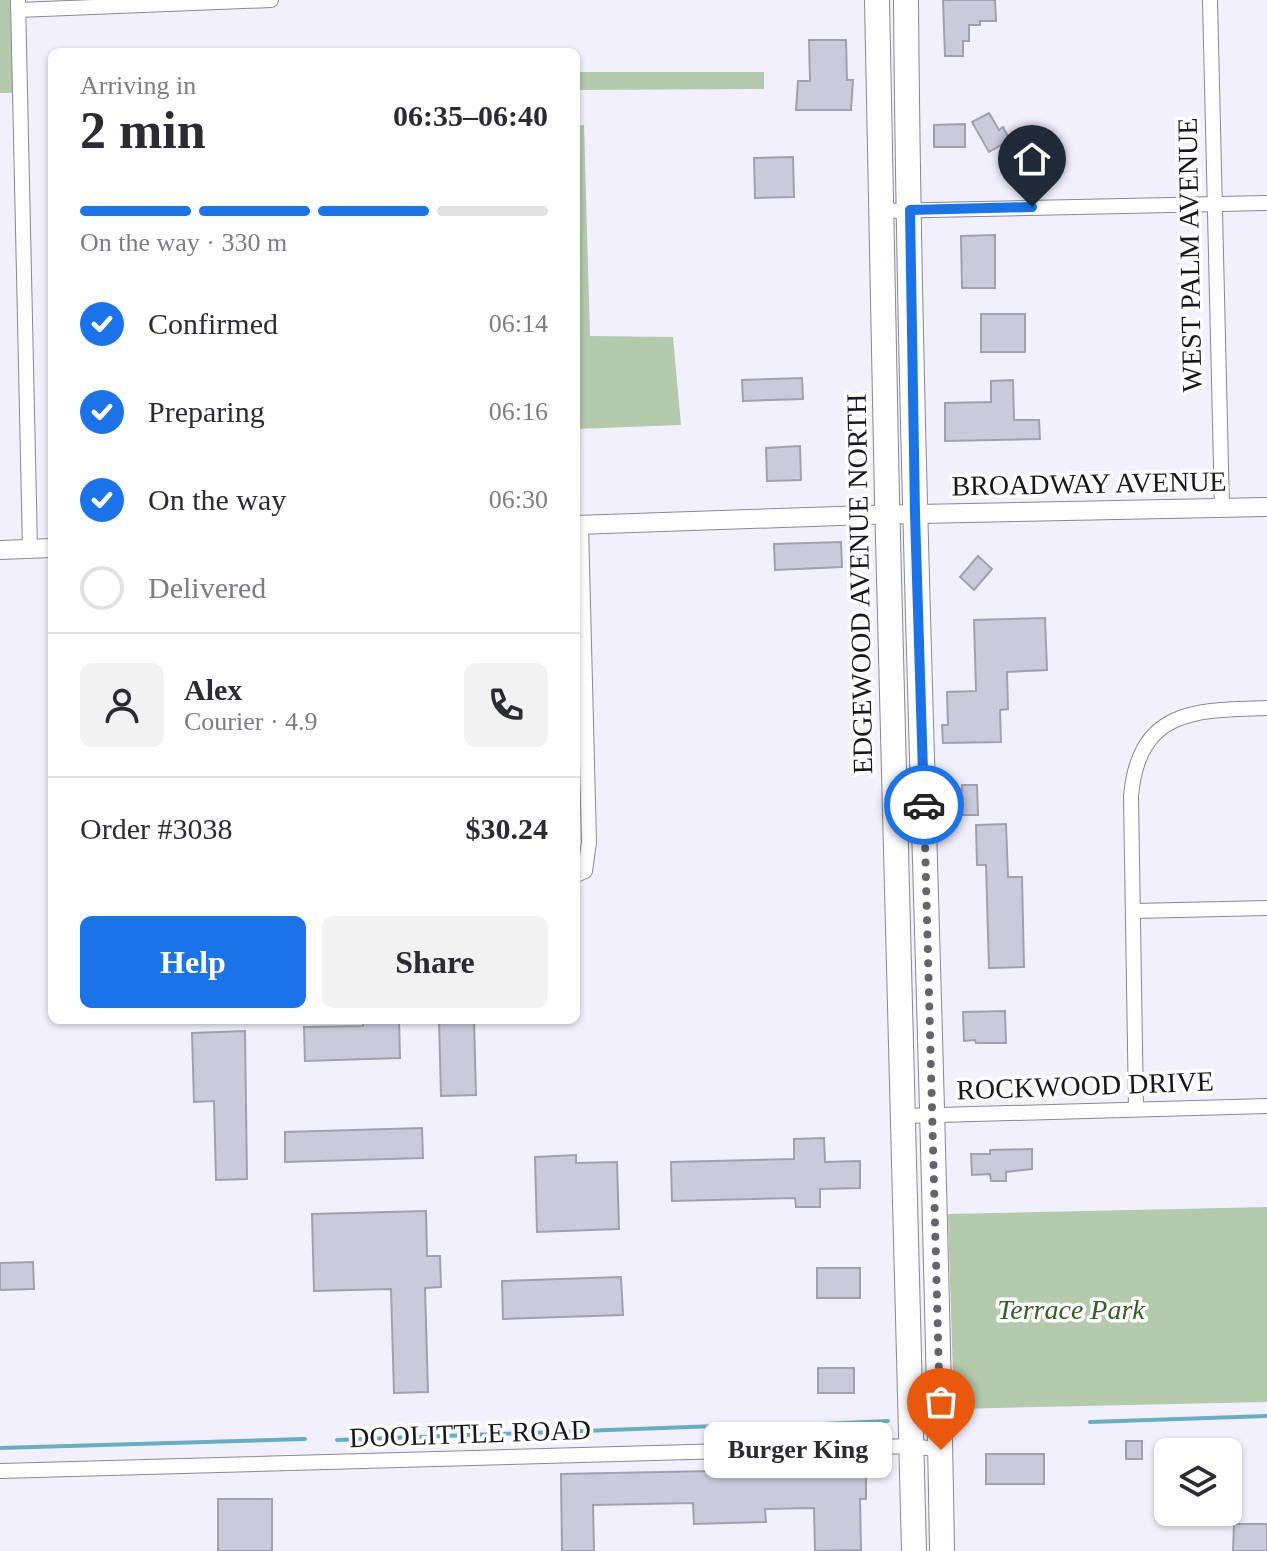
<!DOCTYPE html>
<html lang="en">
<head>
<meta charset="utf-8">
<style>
	body { margin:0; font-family:Georgia,serif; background:#f2f2f3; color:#2b2b33; height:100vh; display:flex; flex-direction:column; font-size:30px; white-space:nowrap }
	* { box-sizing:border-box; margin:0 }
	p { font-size:26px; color:#7c7c81 }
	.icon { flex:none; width:44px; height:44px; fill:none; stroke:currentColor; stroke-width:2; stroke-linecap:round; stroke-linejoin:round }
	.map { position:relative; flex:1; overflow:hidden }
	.sheet { position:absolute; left:48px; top:48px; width:532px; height:976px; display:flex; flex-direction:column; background:#fff; border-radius:12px; box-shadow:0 2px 6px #0004 }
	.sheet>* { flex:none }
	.tools { position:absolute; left:1154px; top:1438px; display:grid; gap:16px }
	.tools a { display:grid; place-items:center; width:88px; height:88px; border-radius:12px; background:#fff; box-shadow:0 2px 6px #0004; font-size:40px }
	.pin { position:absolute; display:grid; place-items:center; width:68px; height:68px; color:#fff; margin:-82px -34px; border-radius:50% 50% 50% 0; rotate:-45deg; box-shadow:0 0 8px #0007 }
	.pin .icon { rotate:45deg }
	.courier { position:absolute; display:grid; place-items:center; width:80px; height:80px; margin:-40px; border:6px solid #1a73e8; border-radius:50%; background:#fff; color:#222; box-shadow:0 2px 10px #0007 }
	.bubble { position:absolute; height:56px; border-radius:12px; background:#fff; box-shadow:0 2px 6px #0004; font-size:26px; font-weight:700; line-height:56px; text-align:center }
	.overview em { font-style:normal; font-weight:700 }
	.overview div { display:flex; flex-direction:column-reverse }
	.overview { display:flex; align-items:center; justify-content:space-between; height:136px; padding:0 32px }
	h1 { font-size:52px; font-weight:700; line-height:60px }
	.bar { display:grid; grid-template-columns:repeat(4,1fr); gap:12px 8px; align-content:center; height:96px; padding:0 32px }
	.bar i { height:10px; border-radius:6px; background:#e1e1e2 }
	.bar .active { background:#1a73e8 }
	.bar p { grid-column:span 4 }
	.line { display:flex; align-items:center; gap:20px; padding:0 32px; border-top:2px solid #e1e1e2 }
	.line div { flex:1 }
	.round { display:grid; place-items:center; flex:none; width:84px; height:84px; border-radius:12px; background:#f2f2f3 }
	ol { padding:0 32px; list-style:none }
	li { display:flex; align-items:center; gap:24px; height:88px }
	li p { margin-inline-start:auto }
	li .icon { padding:8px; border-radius:50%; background:#1a73e8; color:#fff; stroke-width:4 }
	li:last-child { color:#7c7c81 }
	li i { width:44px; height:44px; border:4px solid #e1e1e2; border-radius:50% }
	.primary-button { display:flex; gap:16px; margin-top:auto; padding:16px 32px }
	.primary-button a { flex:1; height:92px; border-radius:12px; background:#1a73e8; color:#fff; font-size:32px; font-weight:700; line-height:92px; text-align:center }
	.primary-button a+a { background:#f2f2f3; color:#2b2b33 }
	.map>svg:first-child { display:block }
	.green { fill:#b3caad }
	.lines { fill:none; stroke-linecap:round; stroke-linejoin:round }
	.stream { stroke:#66aec1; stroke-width:4 }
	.building { fill:#cbcada; stroke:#a1a0af; stroke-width:2 }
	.minor-casing { stroke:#8a8796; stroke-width:16 }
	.tertiary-casing { stroke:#8a8796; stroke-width:20 }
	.primary-casing { stroke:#8a8796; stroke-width:26 }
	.minor { stroke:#fff; stroke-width:14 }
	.tertiary { stroke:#fff; stroke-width:18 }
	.primary { stroke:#fff; stroke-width:24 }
	.done { stroke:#65636c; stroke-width:8; stroke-dasharray:0 14.4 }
	.route { stroke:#1a73e8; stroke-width:10 }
	.labels { text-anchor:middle; stroke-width:7; stroke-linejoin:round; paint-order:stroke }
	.street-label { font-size:28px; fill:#18171d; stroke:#fff }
	.park-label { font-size:28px; font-style:italic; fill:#316122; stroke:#fff }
</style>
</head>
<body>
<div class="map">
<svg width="1267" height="1551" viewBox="0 0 1267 1551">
	<rect width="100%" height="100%" fill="#f3f0fe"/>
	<g class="green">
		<polygon points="0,0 10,0 13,93 0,93"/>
		<polygon points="576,72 764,72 764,89 576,90"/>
		<polygon points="576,125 584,125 590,336 673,337 681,425 576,429"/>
		<polygon points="1267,1207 1267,1402 954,1409 948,1214"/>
	</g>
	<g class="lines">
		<g class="stream">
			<polyline points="1090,1422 1267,1416"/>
			<polyline points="799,1425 888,1421"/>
			<polyline points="337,1440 769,1424"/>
			<polyline points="0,1448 305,1439"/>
		</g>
	</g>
	<g class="building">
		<polygon points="943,0 995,0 996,21 980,21 980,25 969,25 969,41 963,41 963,56 945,56"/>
		<polygon points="809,40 846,40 847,80 853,80 851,110 796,110 798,81 810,81"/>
		<polygon points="989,113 999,130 1003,127 1010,140 989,152 972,122"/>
		<polygon points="965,124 965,147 934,147 934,125"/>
		<polygon points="793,157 794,197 755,198 754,158"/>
		<polygon points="995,235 995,288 962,288 961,236"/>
		<rect x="981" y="314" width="44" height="38"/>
		<polygon points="802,378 803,399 743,401 742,380"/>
		<polygon points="1013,380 1014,420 1039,420 1040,439 945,441 945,403 991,402 991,381"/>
		<polygon points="800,446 801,480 767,481 766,448"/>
		<polygon points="841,542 842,567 775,570 774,544"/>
		<polygon points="978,556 992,569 974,590 960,577"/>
		<polygon points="1045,618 1047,670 1007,672 1008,709 1000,710 1001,742 943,743 942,725 948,725 947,692 976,691 974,620"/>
		<polygon points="962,785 977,785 978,815 960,815"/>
		<polygon points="1006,824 1008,877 1022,877 1024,967 989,968 986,865 977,865 976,825"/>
		<polygon points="1005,1011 1006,1043 976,1043 975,1040 964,1041 963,1012"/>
		<polygon points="363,1020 399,1020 400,1058 305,1061 304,1027 363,1026"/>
		<polygon points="439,1020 474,1020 476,1095 441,1096"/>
		<polygon points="245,1031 247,1179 216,1180 214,1101 194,1102 192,1033"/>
		<polygon points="422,1128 423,1158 285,1162 285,1132"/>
		<polygon points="824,1138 825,1162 860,1161 860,1188 820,1189 820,1207 796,1207 795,1198 672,1201 671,1162 794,1159 794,1139"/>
		<polygon points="1032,1149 1032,1169 1006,1172 1006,1181 991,1181 990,1174 972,1175 971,1154 990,1154 990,1150"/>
		<polygon points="576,1155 576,1163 617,1162 619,1229 537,1232 535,1157"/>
		<polygon points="426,1211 427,1256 440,1256 441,1287 425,1288 428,1392 394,1393 391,1289 314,1291 312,1214"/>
		<polygon points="33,1262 34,1289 0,1290 0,1263"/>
		<rect x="817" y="1268" width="43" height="30"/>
		<polygon points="621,1277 623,1315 503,1319 502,1281"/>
		<rect x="818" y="1368" width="36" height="25"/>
		<rect x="1126" y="1441" width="16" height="18"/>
		<rect x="986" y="1454" width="58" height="30"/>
		<polygon points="766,1466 866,1468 866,1499 860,1499 861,1550 815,1551 814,1508 765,1509 766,1522 694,1524 693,1503 593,1505 594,1551 562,1551 561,1474 766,1470"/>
		<rect x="218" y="1499" width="54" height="52"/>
		<polygon points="1234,1524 1267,1524 1267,1551 1233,1551"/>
	</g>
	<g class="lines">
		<g class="minor-casing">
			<g id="minor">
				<polyline points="18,0 30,549"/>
				<polyline points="1210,0 1222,508"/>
				<polyline points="18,10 271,0"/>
				<polyline points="881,211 1267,203"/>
				<polyline points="576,875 585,871 589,842 581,525"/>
				<polyline points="1134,911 1267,908"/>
				<path d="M1136,1109L1131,796C1139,709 1195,710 1267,708"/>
				<polyline points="904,1116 1267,1106"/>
				<polyline points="0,1471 913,1446 941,1450"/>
			</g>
		</g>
		<g class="tertiary-casing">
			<g id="tertiary">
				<polyline points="576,525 868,515 1267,507"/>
				<polyline points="0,550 52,548"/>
			</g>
		</g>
		<g class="primary-casing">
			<g id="primary">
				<polyline points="877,0 887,499 914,1551"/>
				<path d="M906,0C910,517 934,1034 942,1551"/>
			</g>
		</g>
		<use href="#minor" class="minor"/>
		<use href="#tertiary" class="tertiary"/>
		<use href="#primary" class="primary"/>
	</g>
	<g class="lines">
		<polyline class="done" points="924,805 941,1450"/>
		<polyline class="route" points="924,805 915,514 910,210 1032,207"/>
	</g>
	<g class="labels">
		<g class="street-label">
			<text transform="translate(1189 255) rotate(-91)" y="10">WEST PALM AVENUE</text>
			<text transform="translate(1089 483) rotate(-1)" y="10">BROADWAY AVENUE</text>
			<text transform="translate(859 584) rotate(-91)" y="10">EDGEWOOD AVENUE NORTH</text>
			<text transform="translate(1085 1085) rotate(-2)" y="10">ROCKWOOD DRIVE</text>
			<text transform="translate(470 1433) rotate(-2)" y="10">DOOLITTLE ROAD</text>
		</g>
		<g class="park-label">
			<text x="1071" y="1319">Terrace Park</text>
		</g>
	</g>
</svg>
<div class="tools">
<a><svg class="icon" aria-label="layers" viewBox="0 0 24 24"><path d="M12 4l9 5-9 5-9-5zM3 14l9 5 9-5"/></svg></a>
</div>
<div class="pin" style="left:941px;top:1450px;background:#ea580c"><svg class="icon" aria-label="bag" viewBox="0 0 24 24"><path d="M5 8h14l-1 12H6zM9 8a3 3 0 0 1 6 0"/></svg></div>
<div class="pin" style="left:1032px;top:207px;background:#1f2937"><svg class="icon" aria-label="home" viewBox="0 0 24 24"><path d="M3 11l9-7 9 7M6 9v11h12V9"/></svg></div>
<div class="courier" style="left:924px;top:805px"><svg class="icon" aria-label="car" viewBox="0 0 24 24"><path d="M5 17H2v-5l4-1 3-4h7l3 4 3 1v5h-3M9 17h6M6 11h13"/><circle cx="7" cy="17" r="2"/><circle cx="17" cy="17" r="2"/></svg></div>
<div class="bubble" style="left:704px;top:1422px;width:188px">Burger King</div>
<section class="sheet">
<div class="overview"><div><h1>2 min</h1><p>Arriving in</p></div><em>06:35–06:40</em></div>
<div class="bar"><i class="active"></i><i class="active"></i><i class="active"></i><i></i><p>On the way · 330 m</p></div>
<ol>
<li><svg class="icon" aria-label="check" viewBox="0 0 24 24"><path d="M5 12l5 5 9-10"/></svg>Confirmed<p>06:14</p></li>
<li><svg class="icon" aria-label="check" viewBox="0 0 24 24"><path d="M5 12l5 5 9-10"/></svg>Preparing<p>06:16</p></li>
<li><svg class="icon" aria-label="check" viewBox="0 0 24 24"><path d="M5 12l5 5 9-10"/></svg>On the way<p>06:30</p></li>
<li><i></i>Delivered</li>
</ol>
<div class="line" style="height:144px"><a class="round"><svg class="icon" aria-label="person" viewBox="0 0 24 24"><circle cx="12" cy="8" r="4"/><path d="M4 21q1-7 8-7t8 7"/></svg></a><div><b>Alex</b><p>Courier · 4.9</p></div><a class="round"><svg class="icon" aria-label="phone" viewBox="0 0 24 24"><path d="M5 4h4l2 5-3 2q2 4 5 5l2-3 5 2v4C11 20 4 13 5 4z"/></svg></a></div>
<div class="line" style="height:104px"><div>Order #3038</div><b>$30.24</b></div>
<div class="primary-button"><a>Help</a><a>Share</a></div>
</section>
</div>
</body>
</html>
